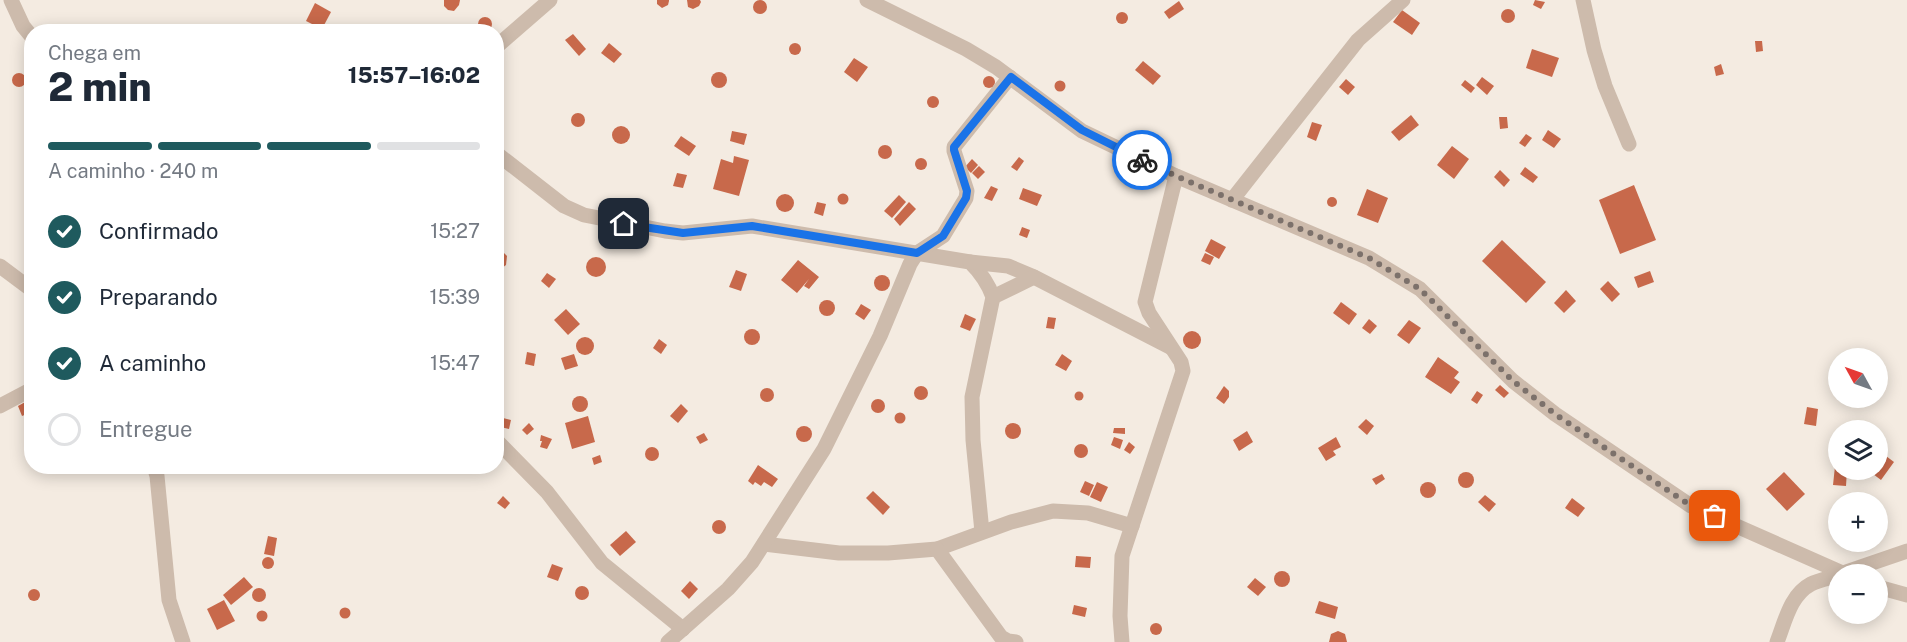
<!DOCTYPE html>
<html lang="pt">
<head>
<meta charset="utf-8">
<style>
	body { margin:0; font-family:"Public Sans",sans-serif; background:#f2f2f3; color:#1f2937; height:100vh; display:flex; flex-direction:column; font-size:22px; white-space:nowrap }
	* { box-sizing:border-box; margin:0 }
	p { font-size:20px; color:#747a83 }
	.icon { flex:none; width:33px; height:33px; fill:none; stroke:currentColor; stroke-width:2; stroke-linecap:round; stroke-linejoin:round }
	.map { position:relative; flex:1; overflow:hidden }
	.sheet { position:absolute; left:24px; top:24px; width:480px; height:450px; display:flex; flex-direction:column; background:#fff; border-radius:24px; box-shadow:0 3px 15px #0003 }
	.sheet>* { flex:none }
	.needle { width:39px; rotate:310deg }
	.controls { position:absolute; left:1828px; top:348px; display:grid; gap:12px }
	.controls a { display:grid; place-items:center; width:60px; height:60px; border-radius:50%; background:#fff; box-shadow:0 3px 15px #0003; font-size:30px }
	.pin { position:absolute; display:grid; place-items:center; width:51px; height:51px; color:#fff; margin:-26px; border-radius:12px; box-shadow:0 3px 9px #0006 }
	.courier { position:absolute; display:grid; place-items:center; width:60px; height:60px; margin:-30px; border:4px solid #1a73e8; border-radius:50%; background:#fff; color:#222; box-shadow:0 2px 8px #0007 }
	.headline em { font-style:normal; font-weight:800 }
	.headline div { display:flex; flex-direction:column-reverse }
	.headline { display:flex; align-items:center; justify-content:space-between; height:102px; padding:0 24px }
	h1 { font-size:39px; font-weight:800; line-height:45px }
	.bar { display:grid; grid-template-columns:repeat(4,1fr); gap:9px 6px; align-content:center; height:72px; padding:0 24px }
	.bar i { height:8px; border-radius:4px; background:#e0e1e3 }
	.bar .selected { background:#1f5a5e }
	.bar p { grid-column:span 4 }
	ol { padding:0 24px; list-style:none }
	li { display:flex; align-items:center; gap:18px; height:66px }
	li p { margin-inline-start:auto }
	li .icon { padding:6px; border-radius:50%; background:#1f5a5e; color:#fff; stroke-width:4 }
	li:last-child { color:#747a83 }
	li i { width:33px; height:33px; border:3px solid #e0e1e3; border-radius:50% }
	.map>svg:first-child { display:block }
	.building { fill:#c8694b }
	.lines { fill:none; stroke-linecap:round; stroke-linejoin:round }
	.street { stroke:#cdbbac; stroke-width:15 }
	.done { stroke:#7c716b; stroke-width:6; stroke-dasharray:0 10.8 }
	.route { stroke:#1a73e8; stroke-width:8 }
</style>
</head>
<body>
<div class="map">
<svg width="1907" height="642" viewBox="0 0 1907 642">
	<rect width="100%" height="100%" fill="#f4ebe1"/>
	<g class="building">
		<circle cx="760" cy="7" r="7"/>
		<polygon points="444,0 460,0 459,5 454,11 448,10 444,6"/>
		<polygon points="657,0 669,0 669,1 668,5 662,8 657,4"/>
		<polygon points="687,0 700,0 701,2 699,6 693,9 688,7"/>
		<polygon points="1535,0 1545,2 1541,9 1533,5"/>
		<polygon points="1179,1 1184,9 1169,19 1164,12"/>
		<polygon points="315,3 331,12 322,29 306,21"/>
		<circle cx="1508" cy="16" r="7"/>
		<polygon points="1402,10 1420,23 1412,35 1393,22"/>
		<circle cx="1122" cy="18" r="6"/>
		<circle cx="485" cy="24" r="7"/>
		<polygon points="573,34 586,49 579,56 565,40"/>
		<polygon points="1755,41 1762,41 1763,51 1756,52"/>
		<polygon points="609,43 622,54 614,63 601,53"/>
		<circle cx="795" cy="49" r="6"/>
		<polygon points="1532,49 1559,58 1552,77 1526,68"/>
		<polygon points="854,58 868,67 857,82 844,72"/>
		<polygon points="1143,61 1161,76 1153,85 1135,70"/>
		<polygon points="1721,64 1724,74 1716,76 1714,67"/>
		<circle cx="719" cy="80" r="8"/>
		<circle cx="19" cy="80" r="7"/>
		<circle cx="989" cy="82" r="6"/>
		<polygon points="1482,77 1494,86 1487,95 1476,85"/>
		<polygon points="1346,79 1355,87 1348,95 1339,87"/>
		<polygon points="1465,80 1475,88 1471,93 1461,85"/>
		<circle cx="1060" cy="86" r="5.5"/>
		<circle cx="933" cy="102" r="6"/>
		<circle cx="578" cy="120" r="7"/>
		<polygon points="1411,115 1419,125 1399,141 1391,132"/>
		<polygon points="1499,117 1507,117 1508,128 1500,129"/>
		<polygon points="1312,122 1322,125 1316,141 1307,137"/>
		<circle cx="621" cy="135" r="9"/>
		<polygon points="1548,130 1561,139 1554,148 1542,140"/>
		<polygon points="732,131 747,134 744,145 730,141"/>
		<polygon points="1526,134 1532,138 1525,147 1519,143"/>
		<polygon points="681,136 696,146 689,156 674,146"/>
		<circle cx="885" cy="152" r="7"/>
		<polygon points="1452,146 1469,159 1454,179 1437,165"/>
		<polygon points="734,156 749,160 739,196 713,189 721,159 733,163"/>
		<polygon points="1019,157 1024,161 1017,171 1011,167"/>
		<circle cx="921" cy="164" r="6"/>
		<polygon points="972,159 978,165 971,173 965,167"/>
		<polygon points="979,166 985,172 978,179 972,173"/>
		<polygon points="1525,167 1538,177 1533,183 1520,174"/>
		<polygon points="1500,170 1510,180 1504,187 1494,177"/>
		<polygon points="677,173 687,175 683,188 673,186"/>
		<polygon points="1634,185 1656,240 1620,254 1599,200"/>
		<polygon points="991,186 998,189 992,201 984,198"/>
		<polygon points="1023,188 1042,195 1037,206 1019,199"/>
		<polygon points="1367,189 1388,198 1378,223 1357,215"/>
		<circle cx="843" cy="199" r="5.5"/>
		<circle cx="785" cy="203" r="9"/>
		<polygon points="899,195 906,202 892,218 884,211"/>
		<circle cx="1332" cy="202" r="5"/>
		<polygon points="817,202 826,204 823,216 814,213"/>
		<polygon points="909,202 916,209 900,226 894,219"/>
		<polygon points="1022,227 1030,230 1027,238 1019,235"/>
		<polygon points="1211,239 1226,247 1219,259 1205,251"/>
		<polygon points="1502,240 1546,282 1526,303 1482,261"/>
		<polygon points="496,251 503,252 507,256 506,265 502,268 496,268"/>
		<polygon points="1205,253 1214,257 1210,265 1201,261"/>
		<circle cx="596" cy="267" r="10"/>
		<polygon points="798,260 819,277 809,289 804,286 809,279 797,293 781,280"/>
		<polygon points="736,270 747,274 741,291 729,287"/>
		<polygon points="1650,271 1654,282 1638,288 1634,277"/>
		<polygon points="547,273 556,279 549,288 541,281"/>
		<circle cx="882" cy="283" r="8"/>
		<polygon points="1608,281 1620,294 1612,302 1600,289"/>
		<polygon points="1566,290 1576,301 1564,313 1554,303"/>
		<circle cx="827" cy="308" r="8"/>
		<polygon points="1341,302 1357,314 1349,325 1333,313"/>
		<polygon points="861,304 871,310 864,320 855,314"/>
		<polygon points="566,309 580,324 568,335 554,320"/>
		<polygon points="965,314 976,319 970,331 960,327"/>
		<polygon points="1048,317 1056,318 1054,329 1046,328"/>
		<polygon points="1369,319 1377,326 1370,334 1362,328"/>
		<polygon points="1409,320 1421,328 1409,344 1397,335"/>
		<circle cx="752" cy="337" r="8"/>
		<circle cx="1192" cy="340" r="9"/>
		<circle cx="585" cy="346" r="9"/>
		<polygon points="659,339 667,345 661,354 653,348"/>
		<polygon points="527,352 536,354 534,366 525,364"/>
		<polygon points="574,354 578,366 565,370 561,358"/>
		<polygon points="1062,354 1072,361 1066,371 1055,365"/>
		<polygon points="1438,357 1459,372 1454,378 1460,382 1451,394 1425,377"/>
		<polygon points="1500,385 1509,393 1504,398 1495,390"/>
		<polygon points="1224,386 1229,391 1229,397 1224,404 1216,398"/>
		<circle cx="921" cy="393" r="7"/>
		<circle cx="767" cy="395" r="7"/>
		<polygon points="1477,391 1483,395 1477,404 1471,400"/>
		<circle cx="1079" cy="396" r="4.5"/>
		<circle cx="580" cy="404" r="8"/>
		<circle cx="878" cy="406" r="7"/>
		<polygon points="27,401 32,412 22,416 18,406"/>
		<polygon points="681,404 688,411 678,423 670,416"/>
		<polygon points="1807,407 1818,409 1816,426 1804,424"/>
		<circle cx="900" cy="418" r="5.5"/>
		<polygon points="588,416 595,442 572,449 565,423"/>
		<polygon points="499,417 511,420 509,429 496,426"/>
		<polygon points="1366,419 1374,426 1367,435 1358,427"/>
		<circle cx="1013" cy="431" r="8"/>
		<polygon points="529,423 534,429 527,435 522,430"/>
		<circle cx="804" cy="434" r="8"/>
		<polygon points="1114,428 1125,428 1125,434 1113,433"/>
		<polygon points="1247,431 1253,442 1239,451 1233,440"/>
		<polygon points="704,433 708,440 700,444 696,437"/>
		<polygon points="541,435 552,439 547,449 540,447 542,441 540,441"/>
		<polygon points="1114,437 1123,440 1120,449 1111,445"/>
		<polygon points="1336,437 1341,447 1333,451 1336,455 1326,461 1318,448"/>
		<polygon points="1129,442 1135,447 1130,454 1124,450"/>
		<circle cx="1081" cy="451" r="7"/>
		<circle cx="652" cy="454" r="7"/>
		<polygon points="600,455 602,462 594,465 592,458"/>
		<polygon points="1886,456 1894,462 1881,480 1873,474 1878,470"/>
		<polygon points="1836,457 1839,458 1839,470 1847,470 1846,486 1833,485"/>
		<polygon points="758,465 778,479 772,487 764,482 761,486 755,482 753,485 748,481"/>
		<circle cx="1466" cy="480" r="8"/>
		<polygon points="1784,472 1805,494 1787,511 1766,489"/>
		<polygon points="1382,474 1385,479 1376,485 1372,479"/>
		<polygon points="1085,481 1094,485 1089,496 1080,492"/>
		<circle cx="1428" cy="490" r="8"/>
		<polygon points="1097,482 1108,487 1101,502 1090,497"/>
		<polygon points="873,491 890,507 883,515 866,498"/>
		<polygon points="1485,495 1496,504 1489,512 1478,502"/>
		<polygon points="503,496 510,503 505,509 497,503"/>
		<polygon points="1572,498 1585,508 1578,517 1565,508"/>
		<circle cx="719" cy="527" r="7"/>
		<polygon points="626,531 636,542 620,556 610,545"/>
		<polygon points="268,536 277,538 274,556 264,554"/>
		<polygon points="1076,556 1091,557 1090,568 1075,567"/>
		<circle cx="268" cy="563" r="6"/>
		<polygon points="552,564 563,568 558,581 547,577"/>
		<circle cx="1282" cy="579" r="8"/>
		<polygon points="244,577 253,587 231,605 223,595"/>
		<polygon points="1255,578 1266,587 1258,596 1247,587"/>
		<polygon points="690,581 698,589 689,599 681,591"/>
		<circle cx="582" cy="593" r="7"/>
		<circle cx="259" cy="595" r="7"/>
		<circle cx="34" cy="595" r="6"/>
		<polygon points="224,600 235,621 217,630 207,609"/>
		<polygon points="1319,601 1338,607 1335,619 1315,613"/>
		<polygon points="1074,605 1087,608 1085,617 1072,614"/>
		<circle cx="345" cy="613" r="5.5"/>
		<circle cx="262" cy="616" r="5.5"/>
		<circle cx="1156" cy="629" r="6"/>
		<polygon points="1338,631 1345,634 1347,642 1329,642 1331,634"/>
	</g>
	<g class="lines">
		<g class="street">
			<polyline points="11,0 23,26 32,37"/>
			<polyline points="867,0 966,49 996,67 1082,131 1107,143 1176,176 1369,258 1420,289 1513,381 1555,414 1691,506 1845,574"/>
			<polyline points="1583,0 1594,50 1605,86 1629,144"/>
			<polyline points="496,47 550,0"/>
			<path d="M496,153L564,206L584,215L665,231L683,233L752,226L970,262C981,273 988,283 993,297L972,397L973,440L982,532"/>
			<polyline points="1232,200 1358,40 1403,0"/>
			<polyline points="970,262 1008,266 1034,277 1170,347"/>
			<polyline points="0,266 32,290"/>
			<polyline points="993,297 1034,277"/>
			<polyline points="0,406 32,389"/>
			<polyline points="496,440 547,492 602,563 683,629"/>
			<polyline points="154,466 157,476 169,600 183,642"/>
			<polyline points="764,544 839,553 888,553 937,549 1011,522 1053,511 1088,513 1132,526"/>
			<polyline points="937,549 1001,637 1008,641 1016,642"/>
			<polyline points="1840,574 1907,551"/>
			<polyline points="1878,587 1907,595"/>
			<polyline points="668,642 728,589 752,562 824,449 880,336 910,264 917,253 943,236 966,198 967,191 954,151 954,147 1010,77"/>
			<polyline points="1122,642 1120,616 1122,556 1183,371 1181,362 1149,313 1145,302 1176,176"/>
			<path d="M1777,642C1785,622 1790,595 1811,584C1819,580 1830,578 1839,575"/>
		</g>
	</g>
	<g class="lines">
		<polyline class="done" points="1142,160 1176,176 1369,258 1420,289 1513,381 1555,414 1691,506 1715,516"/>
		<polyline class="route" points="624,224 683,233 752,226 917,253 943,236 966,198 967,191 954,150 954,147 1011,77 1082,130 1142,160"/>
	</g>
</svg>
<div class="controls">
<a><svg class="needle" viewBox="-14 -14 28 28"><path d="M0-13l5 13h-10z" fill="#e53935"/><path d="M0 13l5-13h-10z" fill="#747a83"/></svg></a>
<a><svg class="icon" aria-label="layers" viewBox="0 0 24 24"><path d="M12 4l9 5-9 5-9-5zM3 14l9 5 9-5"/></svg></a>
<a>+</a>
<a>−</a>
</div>
<div class="pin" style="left:1715px;top:516px;background:#ea580c"><svg class="icon" aria-label="bag" viewBox="0 0 24 24"><path d="M5 8h14l-1 12H6zM9 8a3 3 0 0 1 6 0"/></svg></div>
<div class="pin" style="left:624px;top:224px;background:#1f2937"><svg class="icon" aria-label="home" viewBox="0 0 24 24"><path d="M3 11l9-7 9 7M6 9v11h12V9"/></svg></div>
<div class="courier" style="left:1142px;top:160px"><svg class="icon" aria-label="bike" viewBox="0 0 24 24"><circle cx="6" cy="16" r="4"/><circle cx="18" cy="16" r="4"/><path d="M6 16l4-8h5l3 8M10 8l3 8H6M13 5h3"/></svg></div>
<section class="sheet">
<div class="headline"><div><h1>2 min</h1><p>Chega em</p></div><em>15:57–16:02</em></div>
<div class="bar"><i class="selected"></i><i class="selected"></i><i class="selected"></i><i></i><p>A caminho · 240 m</p></div>
<ol>
<li><svg class="icon" aria-label="check" viewBox="0 0 24 24"><path d="M5 12l5 5 9-10"/></svg>Confirmado<p>15:27</p></li>
<li><svg class="icon" aria-label="check" viewBox="0 0 24 24"><path d="M5 12l5 5 9-10"/></svg>Preparando<p>15:39</p></li>
<li><svg class="icon" aria-label="check" viewBox="0 0 24 24"><path d="M5 12l5 5 9-10"/></svg>A caminho<p>15:47</p></li>
<li><i></i>Entregue</li>
</ol>
</section>
</div>
</body>
</html>
